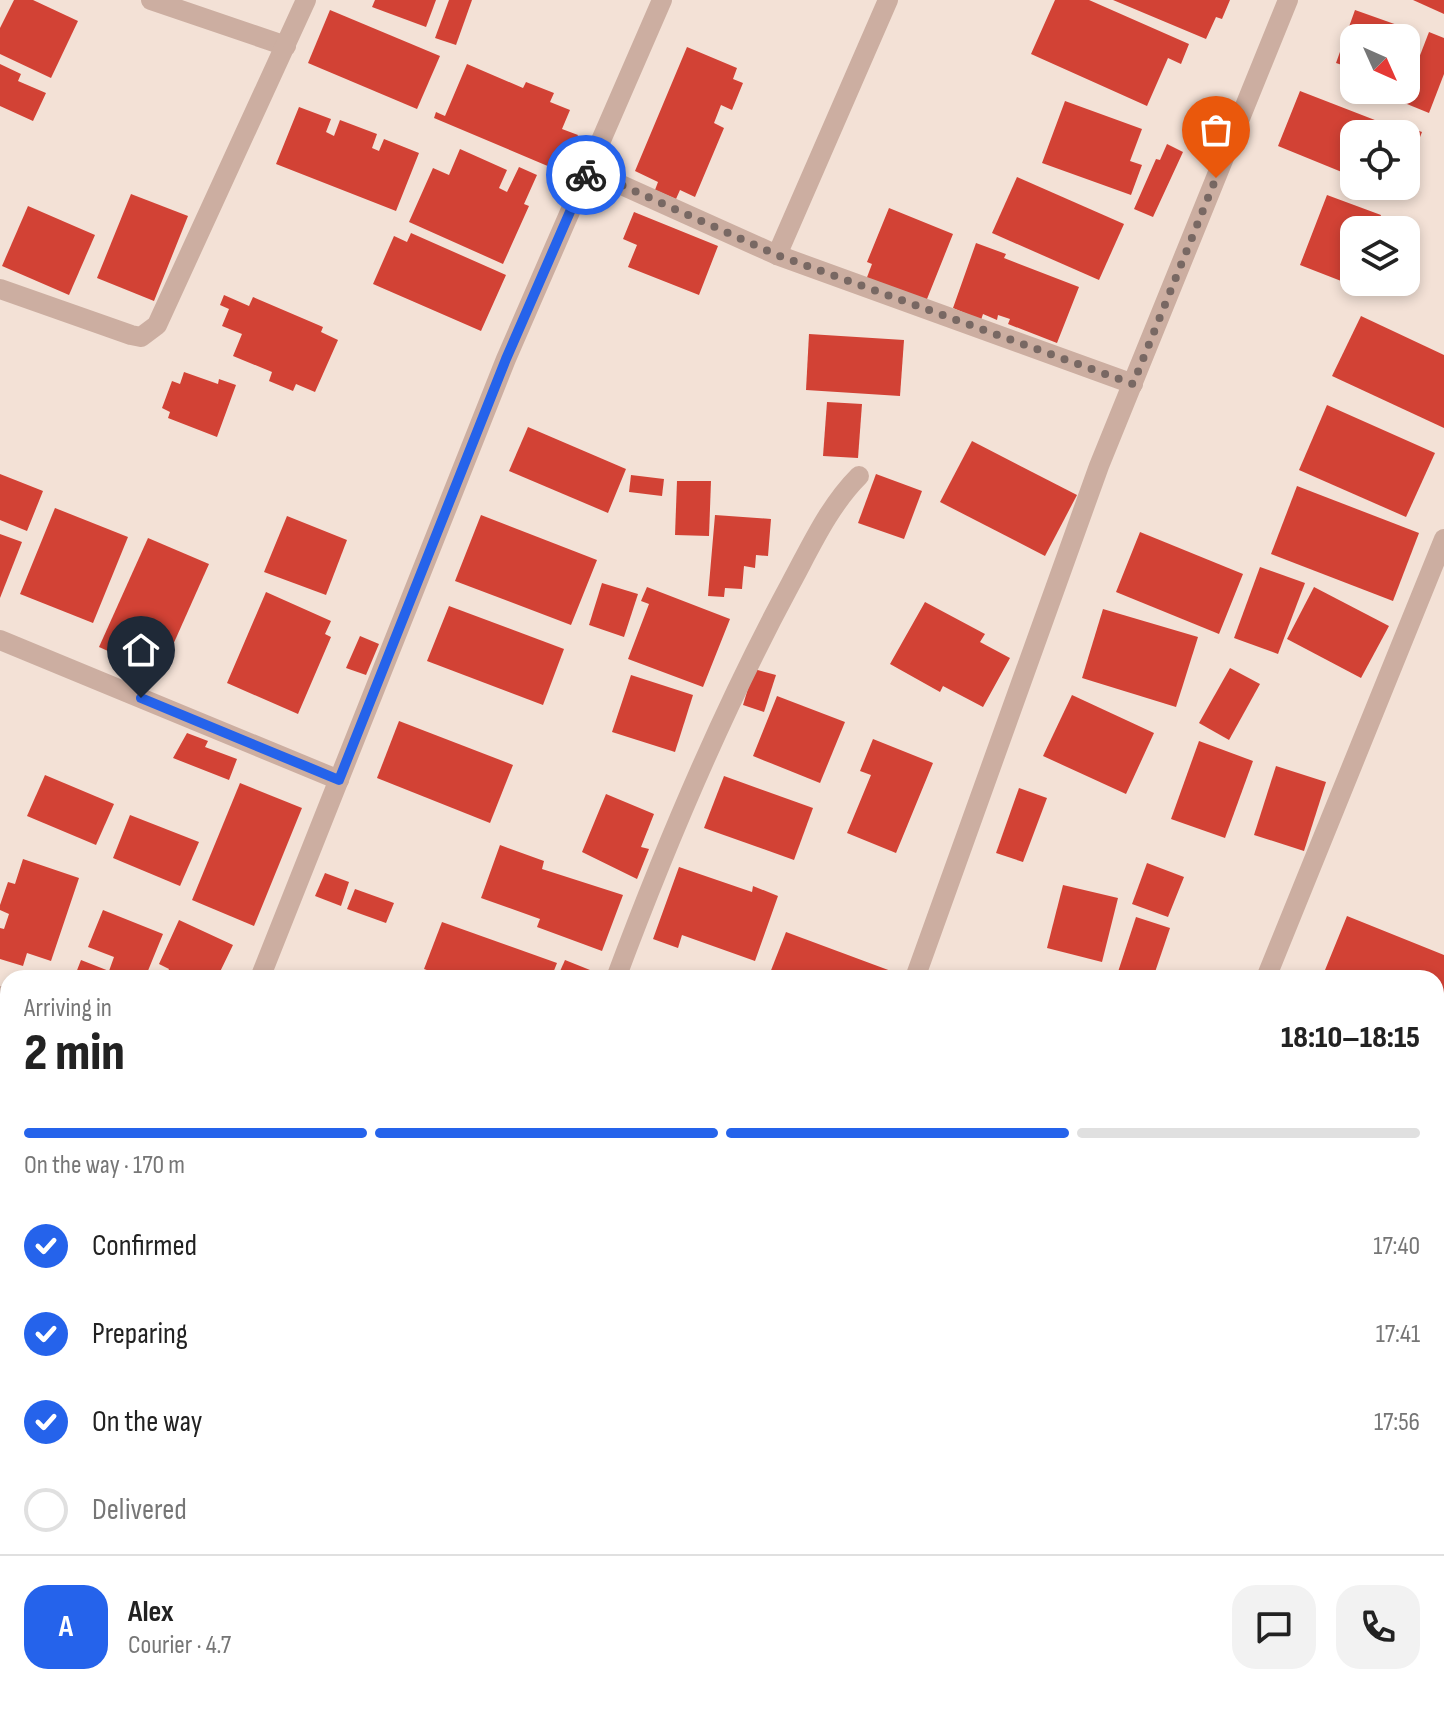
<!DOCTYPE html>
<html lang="en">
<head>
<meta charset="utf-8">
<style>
	body { margin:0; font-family:"Sofia Sans Condensed",sans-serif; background:#f2f2f2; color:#222; height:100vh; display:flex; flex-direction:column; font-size:30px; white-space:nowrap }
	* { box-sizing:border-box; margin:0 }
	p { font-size:26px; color:#767676 }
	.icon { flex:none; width:44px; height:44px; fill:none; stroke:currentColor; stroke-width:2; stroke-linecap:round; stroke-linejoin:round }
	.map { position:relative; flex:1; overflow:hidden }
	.side { position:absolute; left:0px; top:970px; width:1444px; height:744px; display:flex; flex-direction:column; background:#fff; border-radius:24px 24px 0 0; box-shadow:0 4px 12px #0003 }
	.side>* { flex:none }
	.needle { width:52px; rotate:135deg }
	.controls { position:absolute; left:1340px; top:24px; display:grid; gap:16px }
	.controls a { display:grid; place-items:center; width:80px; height:80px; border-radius:16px; background:#fff; box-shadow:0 4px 12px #0003; font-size:40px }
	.pin { position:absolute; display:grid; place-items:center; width:68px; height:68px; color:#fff; margin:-82px -34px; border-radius:50% 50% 50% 0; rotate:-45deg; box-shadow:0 0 8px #0007 }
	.pin .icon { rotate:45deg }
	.courier { position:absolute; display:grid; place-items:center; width:80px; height:80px; margin:-40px; border:6px solid #2563eb; border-radius:50%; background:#fff; color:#222; box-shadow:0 2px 10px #0007 }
	.summary em { font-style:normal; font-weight:800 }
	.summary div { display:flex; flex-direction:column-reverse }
	.summary { display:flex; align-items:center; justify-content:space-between; height:136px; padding:0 24px }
	h1 { font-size:52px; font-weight:800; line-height:60px }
	.bar { display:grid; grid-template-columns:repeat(4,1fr); gap:12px 8px; align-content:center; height:96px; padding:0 24px }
	.bar i { height:10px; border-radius:6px; background:#e0e0e0 }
	.bar .on { background:#2563eb }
	.bar p { grid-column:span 4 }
	.line { display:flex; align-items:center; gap:20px; padding:0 24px; border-top:2px solid #e0e0e0 }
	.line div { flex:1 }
	.round { display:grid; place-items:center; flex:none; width:84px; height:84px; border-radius:24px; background:#f2f2f2 }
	ol { padding:0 24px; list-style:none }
	li { display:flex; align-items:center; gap:24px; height:88px }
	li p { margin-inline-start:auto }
	li .icon { padding:8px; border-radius:50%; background:#2563eb; color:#fff; stroke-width:4 }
	li:last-child { color:#767676 }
	li i { width:44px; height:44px; border:4px solid #e0e0e0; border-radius:50% }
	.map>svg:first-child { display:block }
	.building { fill:#d24235 }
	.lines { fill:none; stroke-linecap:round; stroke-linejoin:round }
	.minor { stroke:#ccaea1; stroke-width:20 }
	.done { stroke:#786863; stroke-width:8; stroke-dasharray:0 14.4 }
	.route { stroke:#2563eb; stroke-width:10 }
</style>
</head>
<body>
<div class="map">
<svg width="1444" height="1714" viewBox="0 0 1444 1714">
	<rect width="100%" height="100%" fill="#f3e1d6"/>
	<g class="building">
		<polygon points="14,0 33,0 78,21 51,78 0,54 0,28"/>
		<polygon points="375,0 436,0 426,27 372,7"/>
		<polygon points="449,0 472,0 456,45 435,38"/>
		<polygon points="1055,0 1089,0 1189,44 1181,64 1168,58 1147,106 1031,54"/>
		<polygon points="1113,0 1230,0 1222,19 1216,17 1206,39"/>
		<polygon points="1413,0 1444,0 1444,14"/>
		<polygon points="330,10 440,56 417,109 308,63"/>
		<polygon points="1355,10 1417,32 1406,63 1406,38 1391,38 1393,32 1378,27 1374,38 1354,38 1354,69 1336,63"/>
		<polygon points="1429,32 1444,38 1444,74 1429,113 1402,102"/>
		<polygon points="687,47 737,68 733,79 743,83 732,110 721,105 714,123 724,128 695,197 680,190 676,199 655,190 658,182 635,171"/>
		<polygon points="0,64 21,74 18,81 46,93 33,121 0,106"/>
		<polygon points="467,64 523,88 526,82 554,93 550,102 570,110 562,129 578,135 570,154 558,149 550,167 434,118 436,112 445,116"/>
		<polygon points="1300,91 1380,122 1375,134 1354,134 1354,177 1278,146"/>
		<polygon points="1065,101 1142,129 1130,161 1142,165 1131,195 1042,163"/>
		<polygon points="299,107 331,119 326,132 334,136 340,120 377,134 372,148 379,151 384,139 419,153 396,211 276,164"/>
		<polygon points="1390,120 1422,132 1406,173 1406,134 1384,134"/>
		<polygon points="1167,144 1183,152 1153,217 1134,209 1156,159 1160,160"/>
		<polygon points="460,149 507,170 499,188 507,192 519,167 537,175 524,204 529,206 503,264 409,222 433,168 449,175"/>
		<polygon points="1017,177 1124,224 1099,280 992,233"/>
		<polygon points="1367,186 1401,186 1397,198"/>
		<polygon points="131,194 188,216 154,301 97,278"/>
		<polygon points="1327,195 1381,215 1376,230 1354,230 1354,286 1300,265"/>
		<polygon points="28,206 95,235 69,295 2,266"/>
		<polygon points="889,208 953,234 925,304 866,280 872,264 867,262"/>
		<polygon points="634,212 718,246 699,295 628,267 637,245 623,239"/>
		<polygon points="411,233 506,275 481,331 373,284 394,236 407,242"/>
		<polygon points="976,243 1006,254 1004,258 1079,287 1057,343 1008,324 1010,319 998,315 997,320 983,314 981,320 953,308"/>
		<polygon points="224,295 249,306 253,297 323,327 321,332 338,340 315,392 296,384 293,391 269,381 272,372 233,356 242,334 222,326 229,309 220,305"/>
		<polygon points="1361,316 1444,355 1444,428 1332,376"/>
		<polygon points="809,334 904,340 900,396 806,390"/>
		<polygon points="184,372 218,384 219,379 236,385 217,437 168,418 170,412 162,408 172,381 180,384"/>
		<polygon points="827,402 862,404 858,458 823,456"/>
		<polygon points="1327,405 1435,453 1406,517 1299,470"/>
		<polygon points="528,427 626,469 608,513 509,471"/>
		<polygon points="972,441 1077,495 1045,556 940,502"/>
		<polygon points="0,474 43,491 27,531 0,520"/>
		<polygon points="876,474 922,491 904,539 858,523"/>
		<polygon points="631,475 664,479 662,496 629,492"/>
		<polygon points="677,481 711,481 709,536 675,535"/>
		<polygon points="1297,486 1419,533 1393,601 1271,554"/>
		<polygon points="55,508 128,537 93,623 20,594"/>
		<polygon points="481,515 597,560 571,625 455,581"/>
		<polygon points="715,515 771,519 768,556 756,555 755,568 744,566 742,589 725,588 724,597 708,596"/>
		<polygon points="287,516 347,540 326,595 264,572"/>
		<polygon points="1140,532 1243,574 1219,634 1116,592"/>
		<polygon points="0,534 22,542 0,598"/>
		<polygon points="148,538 209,564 160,674 99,647"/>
		<polygon points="1260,567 1305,583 1278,654 1234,638"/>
		<polygon points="602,583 638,594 624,637 589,625"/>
		<polygon points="647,587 730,619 703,687 628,659 649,604 641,601"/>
		<polygon points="1314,587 1389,626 1361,678 1287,639"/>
		<polygon points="266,592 331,621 325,634 331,637 298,714 227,683"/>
		<polygon points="925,602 985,634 980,642 1010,658 983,707 943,686 940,692 890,664"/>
		<polygon points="449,606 564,649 543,705 427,661"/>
		<polygon points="1103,609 1198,637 1176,707 1082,678"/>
		<polygon points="360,636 379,644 366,675 346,668"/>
		<polygon points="1230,668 1260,684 1229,740 1199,723"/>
		<polygon points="754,669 776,675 764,712 743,705"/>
		<polygon points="631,675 693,695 675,752 612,732"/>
		<polygon points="1072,695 1154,733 1126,794 1043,756"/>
		<polygon points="777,696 845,722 820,783 753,756"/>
		<polygon points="399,721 513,765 490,823 377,778"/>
		<polygon points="187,733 208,741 205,747 237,759 229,780 173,758"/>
		<polygon points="873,739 933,763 896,853 847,833 871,775 860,771"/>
		<polygon points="1199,741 1253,761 1225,838 1171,819"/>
		<polygon points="1276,766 1326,782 1304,851 1254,835"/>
		<polygon points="45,775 114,804 96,845 27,816"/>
		<polygon points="724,776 813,808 794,860 704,828"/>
		<polygon points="240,783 302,808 254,926 192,900"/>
		<polygon points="1019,788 1047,798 1023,862 996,853"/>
		<polygon points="606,794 654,814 641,847 649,849 637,879 582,852"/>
		<polygon points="130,815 199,842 180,886 113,858"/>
		<polygon points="500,845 544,861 542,869 623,895 602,951 537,927 540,919 481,898"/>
		<polygon points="23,859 79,878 51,961 27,953 23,966 0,959 0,928 4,929 9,914 0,910 0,905 8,882 15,884"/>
		<polygon points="1147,863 1184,877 1168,917 1132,904"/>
		<polygon points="679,867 752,892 753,886 778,896 755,961 682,935 678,948 653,939"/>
		<polygon points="325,873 349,882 341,906 315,896"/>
		<polygon points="1063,885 1118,898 1102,962 1047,948"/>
		<polygon points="355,889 394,903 386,923 347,909"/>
		<polygon points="103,910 163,934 145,978 74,978 81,960 109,971 114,957 88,947"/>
		<polygon points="1347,916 1444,955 1444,991 1436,1010 1436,978 1331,978 1323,975"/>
		<polygon points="1136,917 1170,928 1153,978 1116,978"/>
		<polygon points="179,920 233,945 217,978 165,978 169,969 159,964"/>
		<polygon points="442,922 557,963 551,978 449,978 424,969"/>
		<polygon points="786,932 891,971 889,978 768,978"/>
		<polygon points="565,960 600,974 607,978 557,978"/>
		<polygon points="0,1049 8,1053 8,1089 0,1104"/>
		<polygon points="1436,1064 1444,1067 1444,1131 1436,1127"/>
		<polygon points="1436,1157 1444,1161 1444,1245 1436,1242"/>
		<polygon points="3,1188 8,1190 7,1309 0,1306"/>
		<polygon points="1436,1350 1444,1353 1444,1371 1436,1390"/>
		<polygon points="0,1568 8,1572 8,1635 0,1632"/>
		<polygon points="1436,1608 1444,1612 1443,1635 1436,1632"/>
		<polygon points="76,1706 121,1706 137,1714 72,1714"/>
		<polygon points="202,1706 235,1706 232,1714 219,1714"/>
		<polygon points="324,1706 411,1706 408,1714 321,1714"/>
		<polygon points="429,1706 482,1706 479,1714 425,1714"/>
		<polygon points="516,1706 534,1706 555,1714 513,1714"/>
		<polygon points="1098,1706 1149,1706 1163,1712 1095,1714"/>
	</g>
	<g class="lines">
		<g class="minor">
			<polyline points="151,0 286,46"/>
			<polyline points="588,170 777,255 1133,384"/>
			<polyline points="777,255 888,0"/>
			<polyline points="0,289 131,335 141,337 157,325 306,0"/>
			<polyline points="0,640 339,780"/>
			<polyline points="260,978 506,359 662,0"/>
			<path d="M616,978C666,844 723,709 791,583C811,546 829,506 859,476"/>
			<polyline points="915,978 1099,466 1288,0"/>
			<polyline points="1266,978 1444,539"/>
			<polyline points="0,996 8,1000"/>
			<polyline points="0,1347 8,1350"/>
			<polyline points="1436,1493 1444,1471"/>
			<polyline points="702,1706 720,1714"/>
			<polyline points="266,1714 270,1706"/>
			<polyline points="668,1714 671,1706"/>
			<polyline points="992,1714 995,1706"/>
			<polyline points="1351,1714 1354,1706"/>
		</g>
	</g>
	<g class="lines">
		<polyline class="done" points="586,175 588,170 777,255 1133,384 1216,178"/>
		<polyline class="route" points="141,698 339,780 506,359 586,175"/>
	</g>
</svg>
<div class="controls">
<a><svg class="needle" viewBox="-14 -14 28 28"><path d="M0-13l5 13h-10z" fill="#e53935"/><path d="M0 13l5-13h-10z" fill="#767676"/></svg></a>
<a><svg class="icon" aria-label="locate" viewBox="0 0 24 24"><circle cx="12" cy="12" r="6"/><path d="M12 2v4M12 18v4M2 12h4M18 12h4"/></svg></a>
<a><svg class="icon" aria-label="layers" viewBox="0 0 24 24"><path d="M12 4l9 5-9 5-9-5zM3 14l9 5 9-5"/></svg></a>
</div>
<div class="pin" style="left:1216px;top:178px;background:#ea580c"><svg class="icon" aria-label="bag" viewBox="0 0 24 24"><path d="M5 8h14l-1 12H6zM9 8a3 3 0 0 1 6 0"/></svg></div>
<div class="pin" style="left:141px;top:698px;background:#1f2937"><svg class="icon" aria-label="home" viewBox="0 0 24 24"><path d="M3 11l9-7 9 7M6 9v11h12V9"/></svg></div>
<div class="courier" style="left:586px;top:175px"><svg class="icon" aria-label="bike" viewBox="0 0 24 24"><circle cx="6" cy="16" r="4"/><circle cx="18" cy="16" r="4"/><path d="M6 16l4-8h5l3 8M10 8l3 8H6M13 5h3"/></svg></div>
<section class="side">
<div class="summary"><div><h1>2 min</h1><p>Arriving in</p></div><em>18:10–18:15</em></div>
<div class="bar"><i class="on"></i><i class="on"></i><i class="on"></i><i></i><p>On the way · 170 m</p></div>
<ol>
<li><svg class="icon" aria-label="check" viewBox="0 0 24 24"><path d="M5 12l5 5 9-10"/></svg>Confirmed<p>17:40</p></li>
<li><svg class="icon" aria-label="check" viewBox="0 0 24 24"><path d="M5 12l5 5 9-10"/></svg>Preparing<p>17:41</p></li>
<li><svg class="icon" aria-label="check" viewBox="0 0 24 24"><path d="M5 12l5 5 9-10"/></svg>On the way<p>17:56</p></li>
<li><i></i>Delivered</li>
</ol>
<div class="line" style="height:144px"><b class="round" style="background:#2563eb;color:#fff">A</b><div><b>Alex</b><p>Courier · 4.7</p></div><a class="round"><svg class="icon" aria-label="chat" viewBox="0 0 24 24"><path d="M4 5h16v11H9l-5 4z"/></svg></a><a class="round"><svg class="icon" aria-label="phone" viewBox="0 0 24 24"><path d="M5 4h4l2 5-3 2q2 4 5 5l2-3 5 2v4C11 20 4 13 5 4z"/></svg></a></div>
</section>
</div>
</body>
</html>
